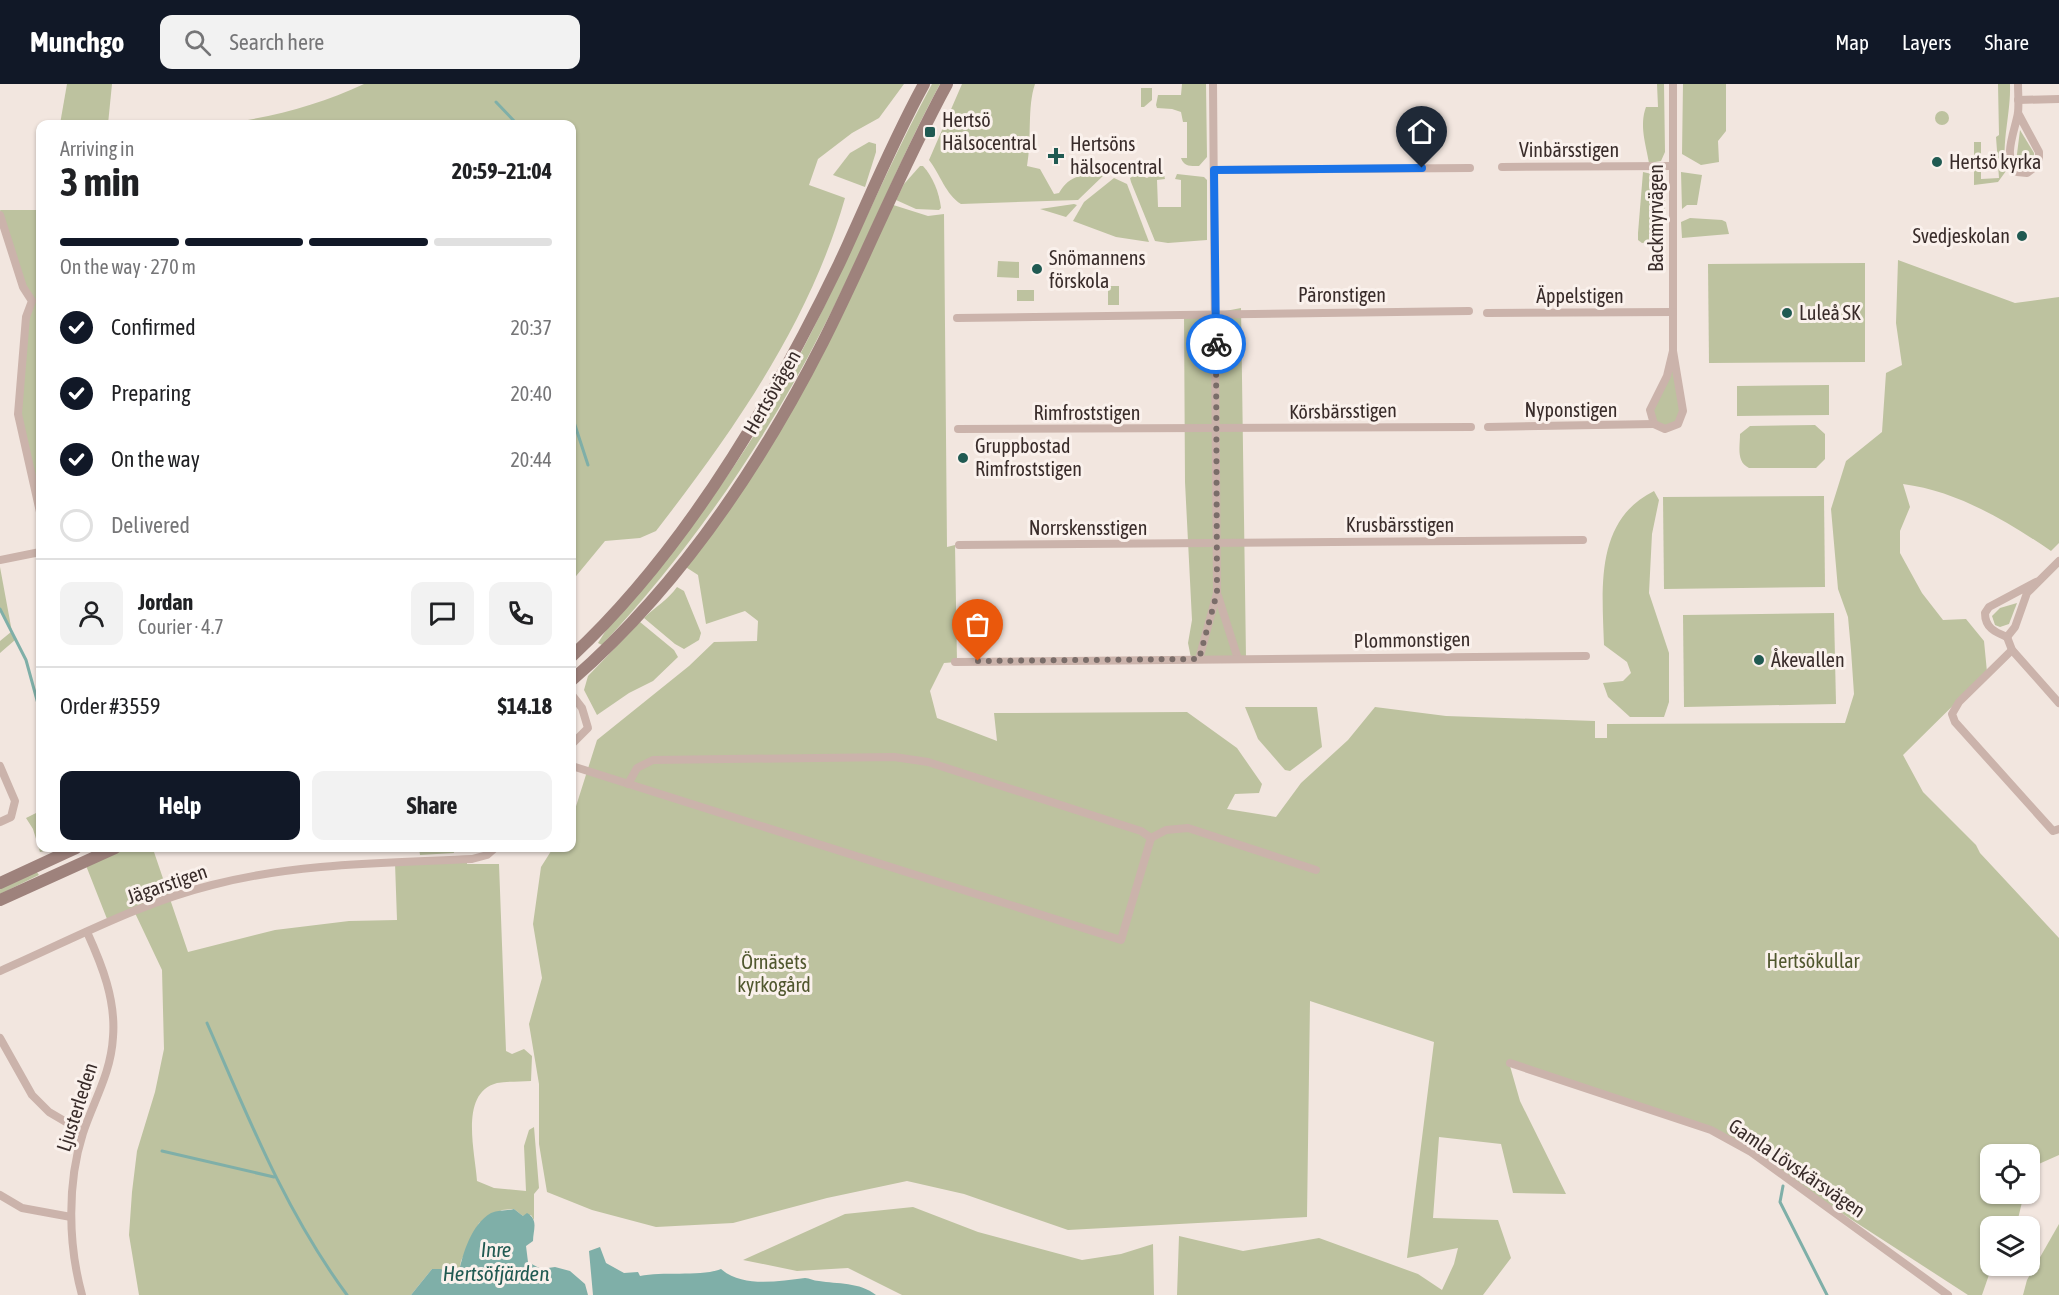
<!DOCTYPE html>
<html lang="en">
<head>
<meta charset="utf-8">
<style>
	body { margin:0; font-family:"Asap Condensed",sans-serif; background:#f2f2f2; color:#202124; height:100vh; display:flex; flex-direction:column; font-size:22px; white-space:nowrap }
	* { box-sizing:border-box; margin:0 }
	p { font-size:20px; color:#757577 }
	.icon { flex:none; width:33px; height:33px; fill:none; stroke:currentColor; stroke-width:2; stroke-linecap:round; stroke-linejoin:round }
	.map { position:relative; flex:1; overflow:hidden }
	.panel { position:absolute; left:36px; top:36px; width:540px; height:732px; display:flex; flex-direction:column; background:#fff; border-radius:12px; box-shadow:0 2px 4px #0004 }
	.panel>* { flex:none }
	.fabs { position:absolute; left:1980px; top:1060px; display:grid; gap:12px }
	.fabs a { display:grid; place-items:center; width:60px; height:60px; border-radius:12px; background:#fff; box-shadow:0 2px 4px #0004; font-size:30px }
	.pin { position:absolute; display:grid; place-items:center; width:51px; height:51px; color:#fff; margin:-62px -26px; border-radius:50% 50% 50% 0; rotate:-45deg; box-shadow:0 0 6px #0007 }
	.pin .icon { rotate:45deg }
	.courier { position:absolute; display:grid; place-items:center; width:60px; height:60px; margin:-30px; border:4px solid #1a73e8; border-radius:50%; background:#fff; color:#222; box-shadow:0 2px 8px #0007 }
	.overview em { font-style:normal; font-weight:700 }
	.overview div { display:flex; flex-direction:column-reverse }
	.overview { display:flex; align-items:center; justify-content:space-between; height:102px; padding:0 24px }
	h1 { font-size:39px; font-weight:700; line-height:45px }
	.bar { display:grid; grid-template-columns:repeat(4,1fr); gap:9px 6px; align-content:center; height:72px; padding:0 24px }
	.bar i { height:8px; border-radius:4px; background:#e0e0e0 }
	.bar .current { background:#111827 }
	.bar p { grid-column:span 4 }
	.line { display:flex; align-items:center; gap:15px; padding:0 24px; border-top:2px solid #e0e0e0 }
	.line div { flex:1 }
	.round { display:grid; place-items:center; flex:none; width:63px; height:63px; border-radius:12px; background:#f2f2f2 }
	ol { padding:0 24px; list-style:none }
	li { display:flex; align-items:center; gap:18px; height:66px }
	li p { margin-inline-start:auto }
	li .icon { padding:6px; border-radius:50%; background:#111827; color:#fff; stroke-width:4 }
	li:last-child { color:#757577 }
	li i { width:33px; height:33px; border:3px solid #e0e0e0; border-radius:50% }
	.cta { display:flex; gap:12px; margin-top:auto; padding:12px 24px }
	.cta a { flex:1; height:69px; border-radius:12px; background:#111827; color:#fff; font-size:24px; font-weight:700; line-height:69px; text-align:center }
	.cta a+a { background:#f2f2f2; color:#202124 }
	header { display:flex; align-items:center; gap:36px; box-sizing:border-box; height:84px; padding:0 30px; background:#111827; color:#fff }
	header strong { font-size:28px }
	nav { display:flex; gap:33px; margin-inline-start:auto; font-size:21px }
	.search { width:420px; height:54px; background:#f2f2f2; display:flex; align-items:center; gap:15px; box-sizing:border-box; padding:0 21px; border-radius:12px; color:#757577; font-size:22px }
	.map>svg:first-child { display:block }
	.green { fill:#bdc29f }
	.water { fill:#7fafa8 }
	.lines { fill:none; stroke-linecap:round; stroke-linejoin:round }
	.stream { stroke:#7fafa8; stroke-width:3 }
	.minor { stroke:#cbb3ab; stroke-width:8 }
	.secondary { stroke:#9e827c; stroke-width:12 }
	.done { stroke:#7a6d69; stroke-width:6; stroke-dasharray:0 10.8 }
	.route { stroke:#1a73e8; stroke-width:8 }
	.poi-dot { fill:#205a52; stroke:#faf1ec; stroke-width:2 }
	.labels { text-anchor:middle; stroke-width:6; stroke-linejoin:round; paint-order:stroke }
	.poi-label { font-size:20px; fill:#392c2a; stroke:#faf1ec; text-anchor:start }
	.street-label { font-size:20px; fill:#392c2a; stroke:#faf1ec }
	.park-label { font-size:20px; fill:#50572e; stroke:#faf1ec }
	.water-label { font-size:21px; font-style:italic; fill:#205a52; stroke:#faf1ec }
</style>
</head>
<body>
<header>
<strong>Munchgo</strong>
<div class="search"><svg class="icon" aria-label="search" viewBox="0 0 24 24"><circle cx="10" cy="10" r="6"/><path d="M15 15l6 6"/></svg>Search here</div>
<nav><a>Map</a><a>Layers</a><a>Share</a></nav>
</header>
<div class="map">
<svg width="2059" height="1211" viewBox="0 0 2059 1211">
	<rect width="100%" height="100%" fill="#f2e6df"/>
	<g class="green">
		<polygon points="67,0 112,0 108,40 60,40"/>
		<path d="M364,0H904L879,34L852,49L818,75L809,101L845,114C810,238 734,346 656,447L640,454L605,457L572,497V40H218C267,35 319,21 364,0Z"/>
		<path d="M932,0H940C897,80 864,165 822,246C764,360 689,468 602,561L598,559C615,530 643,506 664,479C699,433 733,386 763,337C828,229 872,111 932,0Z"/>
		<path d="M962,0H1035C1027,23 1032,56 1027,82L1040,85L1054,110L1059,109C1070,90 1084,90 1105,90L1078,116L961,120C946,111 940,90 929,76Z"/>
		<path d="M1182,0H1206L1207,73L1199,82C1191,82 1184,83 1181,74H1187V38H1183L1181,28L1172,25L1157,24L1156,21L1158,11H1181Z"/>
		<path d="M1657,0H1664L1665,68L1661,77L1649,79C1646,60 1639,42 1646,23H1658Z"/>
		<polygon points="1683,0 1726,0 1726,47 1718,57 1719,78 1701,81 1682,70"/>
		<path d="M1998,0H2010C2011,29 2001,59 2006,87L1998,98L1974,101V58H1981V95L1999,94L1996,53L1999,51Z"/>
		<polygon points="1141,4 1152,4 1152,16 1144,23 1141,23"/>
		<circle cx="1942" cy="34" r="7"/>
		<polygon points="2020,46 2034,69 2034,80 2026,85 2016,78"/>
		<polygon points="869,58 876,60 876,68 865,103 833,91 850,69"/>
		<path d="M920,82H923C933,93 939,108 941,124L939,126L916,125L896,116L904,100Z"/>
		<polygon points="1643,88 1665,93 1665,154 1642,159 1638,156 1638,149"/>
		<polygon points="1681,88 1702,91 1697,121 1687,121 1682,125"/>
		<polygon points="1137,90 1147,94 1154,90 1164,91 1165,95 1157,96 1158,123 1181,123 1181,96 1175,95 1177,90 1204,93 1207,96 1207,156 1168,159 1155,157 1131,98 1130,94"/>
		<polygon points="1114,94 1127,100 1149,158 1116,153 1073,137 1084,118"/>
		<path d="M887,119L928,132L944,130L947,463L955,461L957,578L944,579L930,607L937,634L997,657L994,629L1187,628L1237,664L1262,700L1259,709L1235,710L1227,725L1276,733L1301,699L1348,656L1375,623L1446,632L1595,637V654H1607V640L1845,639L1854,610L1851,566L1848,533L1838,505L1831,425L1846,377L1882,348L1886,289L1902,281L1896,239L1898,176L2015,219L2059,213V459L2051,467C2007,437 1957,407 1903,400L1910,423L1900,447V469L1922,509L1943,536L1966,535L1984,557L1987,588L1903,671L1923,708L1976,761L1980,769L2059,854V1071L2030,1084V1071H1990V1110H2027L2023,1114L2016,1143H1990L1992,1182L1982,1211H1968L1721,1051L1510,982L1520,1017L1566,1110L1513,1109L1501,1060L1439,1053L1433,1134L1498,1136L1511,1174L1483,1211H1177L1179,1152L1243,1167L1319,1154L1418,1190L1442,1206L1454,1180L1458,1164L1407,1174L1434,958L1310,917L1307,1133L1068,1146L964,1110L907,1097L827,1114L733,1139L656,1143L592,1126L547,1108L539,1060V1000L529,940L542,894L533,840L541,783L553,764H572V735L597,656L689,582L714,558L757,557L758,537L745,527L706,540L698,491L681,480L784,327Z"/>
		<polygon points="1077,121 1066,133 1040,125 1074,120"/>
		<polygon points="0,126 40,126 40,428 19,330 26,233 32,220"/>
		<polygon points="1690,134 1722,136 1726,138 1729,150 1682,154 1681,138"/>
		<polygon points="998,177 1019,178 1019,194 997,193"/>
		<polygon points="1865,179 1865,278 1709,279 1708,180"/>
		<rect x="1108" y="202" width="11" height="19"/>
		<rect x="1017" y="206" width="17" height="11"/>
		<polygon points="1241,224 1246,574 1191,574 1188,559 1192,536 1185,398 1184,229 1215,229"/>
		<polygon points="1673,269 1683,327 1673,344 1652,339 1650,325"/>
		<polygon points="1829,301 1829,331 1737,332 1737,302"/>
		<path d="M1815,341L1825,350V375L1816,384H1749C1736,378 1740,363 1740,350L1750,342Z"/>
		<path d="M1654,407L1659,416L1652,450L1649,509L1669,569V618L1664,633H1630L1608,613L1603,599L1623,597L1631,589L1627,578L1604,561C1602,503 1595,436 1654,407Z"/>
		<polygon points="1824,412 1825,503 1664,505 1663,413"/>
		<polygon points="0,483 12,548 15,556 0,569 0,557 11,548 0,525"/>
		<path d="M677,503L684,507L701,549L699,556L684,565L675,560L644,534C655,523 669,515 677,503Z"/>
		<polygon points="2017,519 2009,540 2000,543 1995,541 1992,532 2000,524"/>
		<polygon points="1834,529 1836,620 1684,623 1683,531"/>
		<polygon points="640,538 674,566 678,573 653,597 629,609 597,631 584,606 588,592"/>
		<polygon points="1245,623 1317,623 1322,663 1290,687 1285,686 1258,655"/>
		<polygon points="40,727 40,764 61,764 40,768 33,745 26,734"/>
		<path d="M118,764H156L154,768L188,868L275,846L349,837L397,836L395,779L467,775V780H499L506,967L512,970L524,965L532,972L531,997C520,998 508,997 497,999C459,1009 475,1067 477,1097L494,1104L526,1107L524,1062L529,1046L534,1043L539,1104L534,1110V1136L531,1131L523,1132L514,1125L502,1126L479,1139L461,1177L458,1193L432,1185L411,1211H139L129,1151L132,1108L137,1067L155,1008L164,965L162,886L135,829L109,840L85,779Z"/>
		<polygon points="419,764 453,764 454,769 420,771"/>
		<polygon points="36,787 39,791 0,810 0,805"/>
		<polygon points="913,1123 978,1148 1082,1176 1121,1170 1153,1160 1154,1211 902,1211 848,1184 797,1187 743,1176 845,1130"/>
		<polygon points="2059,1140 2059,1211 2023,1211 2027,1196"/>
	</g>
	<g class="water">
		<path d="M514,1125L523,1132L527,1129C539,1136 533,1146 533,1157L526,1162L528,1178L541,1185L555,1183L570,1187L585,1200L588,1211H411L432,1185H441L448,1191L458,1192C462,1173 470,1141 491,1129C498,1126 507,1127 514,1125Z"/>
		<path d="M600,1163L606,1179L624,1189L638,1188L640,1192C663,1187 701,1193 721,1185C743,1204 778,1197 805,1194C810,1194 813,1197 819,1197C837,1200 860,1198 876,1211H593L589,1167Z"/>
	</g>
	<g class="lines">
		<g class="stream">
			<polyline points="496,18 517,40"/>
			<polyline points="572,332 588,381"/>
			<polyline points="0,525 26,576 40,627"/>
			<path d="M207,939C248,1033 285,1127 347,1211"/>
			<polyline points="162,1067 274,1093"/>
			<polyline points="1783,1102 1780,1118 1827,1211"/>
		</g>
		<g class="minor">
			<polyline points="1673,0 1673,267 1683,327 1678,340 1665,345 1654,340 1650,326 1667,292 1673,267"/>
			<polyline points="2018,16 2059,15"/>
			<path d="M2018,29L2039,68V80L2027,89L2017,88C2002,73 2015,47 2018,29C2019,19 2018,9 2018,0"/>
			<polyline points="1502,83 1673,82"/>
			<polyline points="1214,86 1470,84"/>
			<polyline points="0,131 23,203 32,217 26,233 18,330 40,428"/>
			<polyline points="1487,229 1673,228"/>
			<polyline points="957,234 1469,227"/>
			<polyline points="1488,343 1654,340"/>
			<polyline points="958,345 1471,343"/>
			<polyline points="959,461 1583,456"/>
			<polyline points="0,476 40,468"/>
			<path d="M2036,498L1989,523L1985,529C1985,544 1995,548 2007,553L2015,543L2027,509L2059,477"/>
			<polyline points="1218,512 1238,575"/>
			<polyline points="2007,553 2012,566 2059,619"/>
			<polyline points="2012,566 1959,618 1952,630 1955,638 2053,747 2059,745"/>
			<polyline points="1199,575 1217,509 1213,0"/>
			<polyline points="955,578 1586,572"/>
			<polyline points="572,611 582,624 588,644 572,660"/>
			<polyline points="0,682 15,717 11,733 0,738"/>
			<polyline points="572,682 1121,856 1151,754"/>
			<polyline points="628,700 637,684 653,676 894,673 928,678 1119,740 1141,747 1151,754 1166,746 1188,744 1316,786"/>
			<path d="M0,887C69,857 139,819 212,801C296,779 386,779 472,775L487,771L495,764"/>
			<polyline points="0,954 32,1011 49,1028 83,1048"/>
			<polyline points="1510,979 1711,1046 1751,1068 1948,1211"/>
			<polyline points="0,1111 22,1124 71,1133"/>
			<path d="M82,1211C68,1160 67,1099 83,1049C94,1016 111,989 113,953C116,916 102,881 87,848"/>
		</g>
		<g class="secondary">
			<path d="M572,572C685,467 772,319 839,180C867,120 892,58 924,0"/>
			<path d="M572,596C677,505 760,382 823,258C866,173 901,84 947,0"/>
			<polyline points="0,799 76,764"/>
			<polyline points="0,816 115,764"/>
		</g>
	</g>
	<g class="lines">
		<polyline class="done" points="978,577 1199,575 1217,509 1216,260"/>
		<polyline class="route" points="1216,260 1214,86 1422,84"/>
	</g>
	<g class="poi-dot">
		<rect x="924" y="42" width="12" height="12" rx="3"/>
		<path d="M1053 63h6v6h6v6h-6v6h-6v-6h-6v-6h6z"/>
		<circle cx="1937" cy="78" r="6"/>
		<circle cx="2022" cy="152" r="6"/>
		<circle cx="1037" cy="185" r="6"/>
		<circle cx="1787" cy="229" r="6"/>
		<circle cx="963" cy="374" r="6"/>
		<circle cx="1759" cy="576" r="6"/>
	</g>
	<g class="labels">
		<g class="poi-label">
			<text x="942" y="43">Hertsö<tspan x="942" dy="23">Hälsocentral</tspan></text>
			<text x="1070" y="67">Hertsöns<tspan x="1070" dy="23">hälsocentral</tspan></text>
			<text x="1949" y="85">Hertsö kyrka</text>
			<text x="2010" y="159" text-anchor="end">Svedjeskolan</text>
			<text x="1049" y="181">Snömannens<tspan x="1049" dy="23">förskola</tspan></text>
			<text x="1799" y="236">Luleå SK</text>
			<text x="975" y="369">Gruppbostad<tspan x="975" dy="23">Rimfroststigen</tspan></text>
			<text x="1771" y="583">Åkevallen</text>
		</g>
		<g class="street-label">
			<text x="1569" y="73">Vinbärsstigen</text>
			<text transform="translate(1656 134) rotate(-90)" y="7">Backmyrvägen</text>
			<text x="1342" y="218">Päronstigen</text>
			<text x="1580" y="219">Äppelstigen</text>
			<text transform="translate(772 308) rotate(-60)" y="7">Hertsövägen</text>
			<text x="1571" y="333">Nyponstigen</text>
			<text transform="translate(1343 327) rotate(-1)" y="7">Körsbärsstigen</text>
			<text x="1087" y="336">Rimfroststigen</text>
			<text x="1400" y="448">Krusbärsstigen</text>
			<text x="1088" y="451">Norrskensstigen</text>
			<text transform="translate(1412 556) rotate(-1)" y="7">Plommonstigen</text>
			<text transform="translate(167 800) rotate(-19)" y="7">Jägarstigen</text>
			<text transform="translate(77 1023) rotate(-72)" y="7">Ljusterleden</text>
			<text transform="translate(1797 1084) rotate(34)" y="7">Gamla Lövskärsvägen</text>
		</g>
		<g class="park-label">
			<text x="1813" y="884">Hertsökullar</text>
			<text x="774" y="885">Örnäsets<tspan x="774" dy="23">kyrkogård</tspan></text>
		</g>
		<g class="water-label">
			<text x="496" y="1173">Inre<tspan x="496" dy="24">Hertsöfjärden</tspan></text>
		</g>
	</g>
</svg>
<div class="fabs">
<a><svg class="icon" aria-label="locate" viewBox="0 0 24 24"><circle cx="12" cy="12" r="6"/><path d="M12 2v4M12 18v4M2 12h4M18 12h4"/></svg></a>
<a><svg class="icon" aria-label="layers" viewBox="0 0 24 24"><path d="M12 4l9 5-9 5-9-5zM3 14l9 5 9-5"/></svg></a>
</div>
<div class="pin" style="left:978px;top:577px;background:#ea580c"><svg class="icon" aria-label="bag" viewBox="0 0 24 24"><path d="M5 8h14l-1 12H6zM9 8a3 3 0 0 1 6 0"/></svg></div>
<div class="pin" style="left:1422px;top:84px;background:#1f2937"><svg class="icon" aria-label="home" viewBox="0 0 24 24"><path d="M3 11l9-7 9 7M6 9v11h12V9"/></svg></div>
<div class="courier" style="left:1216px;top:260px"><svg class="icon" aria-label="bike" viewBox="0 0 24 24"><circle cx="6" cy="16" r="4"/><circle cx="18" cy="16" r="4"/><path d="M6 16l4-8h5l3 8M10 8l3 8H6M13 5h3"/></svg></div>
<section class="panel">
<div class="overview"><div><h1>3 min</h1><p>Arriving in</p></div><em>20:59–21:04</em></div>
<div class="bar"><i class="current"></i><i class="current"></i><i class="current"></i><i></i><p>On the way · 270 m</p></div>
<ol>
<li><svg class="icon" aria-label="check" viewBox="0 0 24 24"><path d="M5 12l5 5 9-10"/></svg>Confirmed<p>20:37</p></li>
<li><svg class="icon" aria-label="check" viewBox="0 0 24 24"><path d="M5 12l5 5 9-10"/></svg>Preparing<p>20:40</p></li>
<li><svg class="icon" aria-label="check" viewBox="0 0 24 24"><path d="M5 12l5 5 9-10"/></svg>On the way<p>20:44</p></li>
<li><i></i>Delivered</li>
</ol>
<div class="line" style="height:108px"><a class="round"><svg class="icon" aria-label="person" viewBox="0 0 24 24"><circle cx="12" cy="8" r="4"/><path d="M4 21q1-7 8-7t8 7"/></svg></a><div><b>Jordan</b><p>Courier · 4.7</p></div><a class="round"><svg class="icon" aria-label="chat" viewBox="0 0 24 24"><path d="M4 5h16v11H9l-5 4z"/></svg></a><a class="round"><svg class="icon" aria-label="phone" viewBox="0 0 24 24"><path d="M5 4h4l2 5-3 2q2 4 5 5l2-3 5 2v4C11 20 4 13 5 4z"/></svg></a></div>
<div class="line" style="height:78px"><div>Order #3559</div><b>$14.18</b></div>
<div class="cta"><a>Help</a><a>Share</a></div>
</section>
</div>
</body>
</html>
